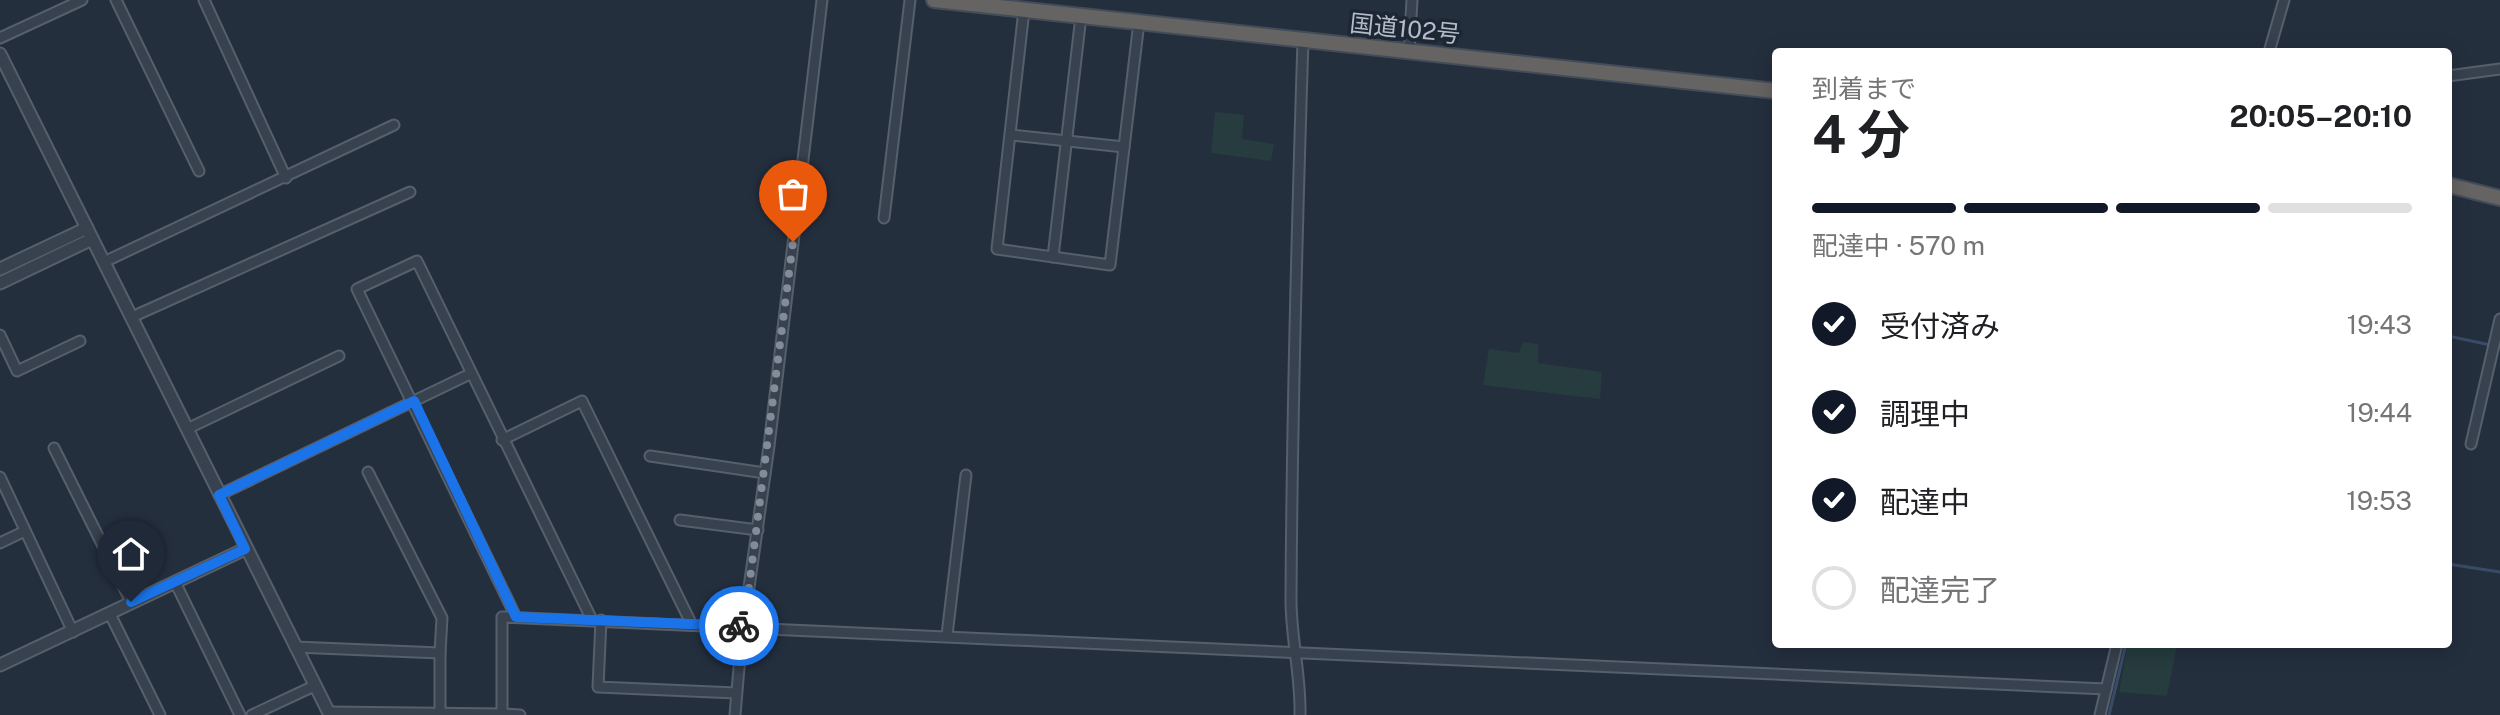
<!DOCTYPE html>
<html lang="ja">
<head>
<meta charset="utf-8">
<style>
	body { margin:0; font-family:"Public Sans","Noto Sans JP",sans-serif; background:#f2f2f2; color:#202124; height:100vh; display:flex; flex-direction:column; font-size:30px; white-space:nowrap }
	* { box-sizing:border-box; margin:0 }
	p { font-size:26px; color:#757577 }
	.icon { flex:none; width:44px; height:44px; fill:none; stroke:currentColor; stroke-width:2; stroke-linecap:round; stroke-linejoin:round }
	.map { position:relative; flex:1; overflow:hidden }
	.drawer { position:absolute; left:1772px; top:48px; width:680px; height:600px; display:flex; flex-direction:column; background:#fff; border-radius:8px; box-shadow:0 4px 20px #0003 }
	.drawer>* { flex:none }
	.pin { position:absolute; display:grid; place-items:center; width:68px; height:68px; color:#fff; margin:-82px -34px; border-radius:50% 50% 50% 0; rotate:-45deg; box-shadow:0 0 8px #0007 }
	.pin .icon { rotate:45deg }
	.courier { position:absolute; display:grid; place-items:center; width:80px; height:80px; margin:-40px; border:6px solid #1a73e8; border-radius:50%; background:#fff; color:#222; box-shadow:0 2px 10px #0007 }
	.head em { font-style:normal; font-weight:700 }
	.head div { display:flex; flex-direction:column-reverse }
	.head { display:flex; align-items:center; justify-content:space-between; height:136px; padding:0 40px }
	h1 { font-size:52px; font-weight:700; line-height:60px }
	.bar { display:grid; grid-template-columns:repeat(4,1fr); gap:12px 8px; align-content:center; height:96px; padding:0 40px }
	.bar i { height:10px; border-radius:6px; background:#e0e0e0 }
	.bar .current { background:#111827 }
	.bar p { grid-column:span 4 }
	ol { padding:0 40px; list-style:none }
	li { display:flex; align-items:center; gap:24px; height:88px }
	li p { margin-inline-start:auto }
	li .icon { padding:8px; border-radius:50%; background:#111827; color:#fff; stroke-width:4 }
	li:last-child { color:#757577 }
	li i { width:44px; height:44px; border:4px solid #e0e0e0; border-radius:50% }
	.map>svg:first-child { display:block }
	.green { fill:#263c3f }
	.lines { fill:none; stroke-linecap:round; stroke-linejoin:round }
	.stream { stroke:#394c67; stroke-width:3 }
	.minor-casing { stroke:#565f6c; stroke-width:13 }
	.tertiary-casing { stroke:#565f6c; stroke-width:15 }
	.trunk-casing { stroke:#434c59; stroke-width:18 }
	.minor { stroke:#38414e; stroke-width:9 }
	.tertiary { stroke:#38414e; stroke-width:11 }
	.trunk { stroke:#656462; stroke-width:14 }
	.done { stroke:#828b98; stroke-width:8; stroke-dasharray:0 14.4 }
	.route { stroke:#1a73e8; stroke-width:10 }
	.labels { text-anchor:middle; stroke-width:7; stroke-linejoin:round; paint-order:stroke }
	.street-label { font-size:24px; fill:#b4bcc9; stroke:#1d2633 }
</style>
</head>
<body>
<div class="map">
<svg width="2500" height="715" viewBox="0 0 2500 715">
	<rect width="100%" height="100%" fill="#242f3e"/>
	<g class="green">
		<polygon points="1215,112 1244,115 1242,139 1274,144 1271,161 1211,153"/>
		<polygon points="1523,342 1538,344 1538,363 1602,372 1600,399 1483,385 1489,349 1519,353"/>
		<polygon points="2128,644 2177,644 2167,696 2119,692"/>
	</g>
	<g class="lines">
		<g class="stream">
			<polyline points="2448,336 2500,347"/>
			<polyline points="2448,564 2500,572"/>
			<polyline points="2109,715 2126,644"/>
		</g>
		<g class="minor-casing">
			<g id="minor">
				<polyline points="116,0 199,171"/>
				<polyline points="204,0 286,178"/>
				<polyline points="1024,10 997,249 1110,265 1139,22"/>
				<polyline points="0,38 82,0"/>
				<polyline points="1409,52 1412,0"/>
				<polyline points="2269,52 2284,0"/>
				<polyline points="2448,76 2500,69"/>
				<polyline points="1011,135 1124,147"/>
				<polyline points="884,218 910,0"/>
				<polyline points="1053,257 1081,16"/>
				<polyline points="104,262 394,125"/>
				<polyline points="132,317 410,192"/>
				<polyline points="0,335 17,371 80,341"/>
				<polyline points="187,429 339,356"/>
				<polyline points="502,440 582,401 692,625"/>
				<polyline points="2471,444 2500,319"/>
				<polyline points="54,448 131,602"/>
				<polyline points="650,456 765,473"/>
				<polyline points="0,477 73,632"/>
				<polyline points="219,495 470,374"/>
				<polyline points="680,520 758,530"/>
				<polyline points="0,543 25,531"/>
				<polyline points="175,582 240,715"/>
				<polyline points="110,614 160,715"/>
				<polyline points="516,617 357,289 417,261 592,620"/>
				<polyline points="601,620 598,687 736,693"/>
				<polyline points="947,635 966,475"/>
				<polyline points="295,647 440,653 442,618 368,472"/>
				<polyline points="328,712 502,714 502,617 2106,689"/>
				<polyline points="440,713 440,653"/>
				<polyline points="502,714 520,715"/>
				<polyline points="252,715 314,686"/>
				<polyline points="735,715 741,644 769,446 822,0"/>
				<path d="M1300,715C1301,675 1291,639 1291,600C1292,413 1297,227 1303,40"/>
				<polyline points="2100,715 2117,644"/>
			</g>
		</g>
		<g class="tertiary-casing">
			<g id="tertiary">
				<polyline points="0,54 330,715"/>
				<polyline points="0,269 87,228"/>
				<polyline points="0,283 92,239"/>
				<polyline points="0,665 245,549"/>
			</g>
		</g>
		<g class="trunk-casing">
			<g id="trunk">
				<polyline points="934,0 1776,91"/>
				<polyline points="2448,185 2500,198"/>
			</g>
		</g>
		<use href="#minor" class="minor"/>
		<use href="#tertiary" class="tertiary"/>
		<use href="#trunk" class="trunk"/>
	</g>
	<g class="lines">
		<polyline class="done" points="739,626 744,626 793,242"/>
		<polyline class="route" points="131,602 245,549 219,495 414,401 516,617 739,626"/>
	</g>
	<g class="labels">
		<g class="street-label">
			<text transform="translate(1405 29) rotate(6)" y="8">国道102号</text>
		</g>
	</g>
</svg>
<div class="pin" style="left:793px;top:242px;background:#ea580c"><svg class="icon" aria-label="bag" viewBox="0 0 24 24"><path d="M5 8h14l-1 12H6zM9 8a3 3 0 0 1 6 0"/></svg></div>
<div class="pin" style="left:131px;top:602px;background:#1f2937"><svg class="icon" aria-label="home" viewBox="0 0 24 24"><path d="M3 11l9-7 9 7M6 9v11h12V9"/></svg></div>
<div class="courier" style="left:739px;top:626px"><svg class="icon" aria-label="bike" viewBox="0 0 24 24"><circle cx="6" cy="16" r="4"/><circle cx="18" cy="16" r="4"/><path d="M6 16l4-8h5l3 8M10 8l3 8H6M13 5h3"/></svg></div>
<section class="drawer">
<div class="head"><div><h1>4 分</h1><p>到着まで</p></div><em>20:05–20:10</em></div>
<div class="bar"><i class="current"></i><i class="current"></i><i class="current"></i><i></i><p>配達中 · 570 m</p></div>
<ol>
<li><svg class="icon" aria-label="check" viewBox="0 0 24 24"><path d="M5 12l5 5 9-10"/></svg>受付済み<p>19:43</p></li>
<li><svg class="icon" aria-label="check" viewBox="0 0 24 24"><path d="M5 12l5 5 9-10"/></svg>調理中<p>19:44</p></li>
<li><svg class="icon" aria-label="check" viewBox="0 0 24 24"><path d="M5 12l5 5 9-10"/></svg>配達中<p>19:53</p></li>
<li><i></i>配達完了</li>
</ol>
</section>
</div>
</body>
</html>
